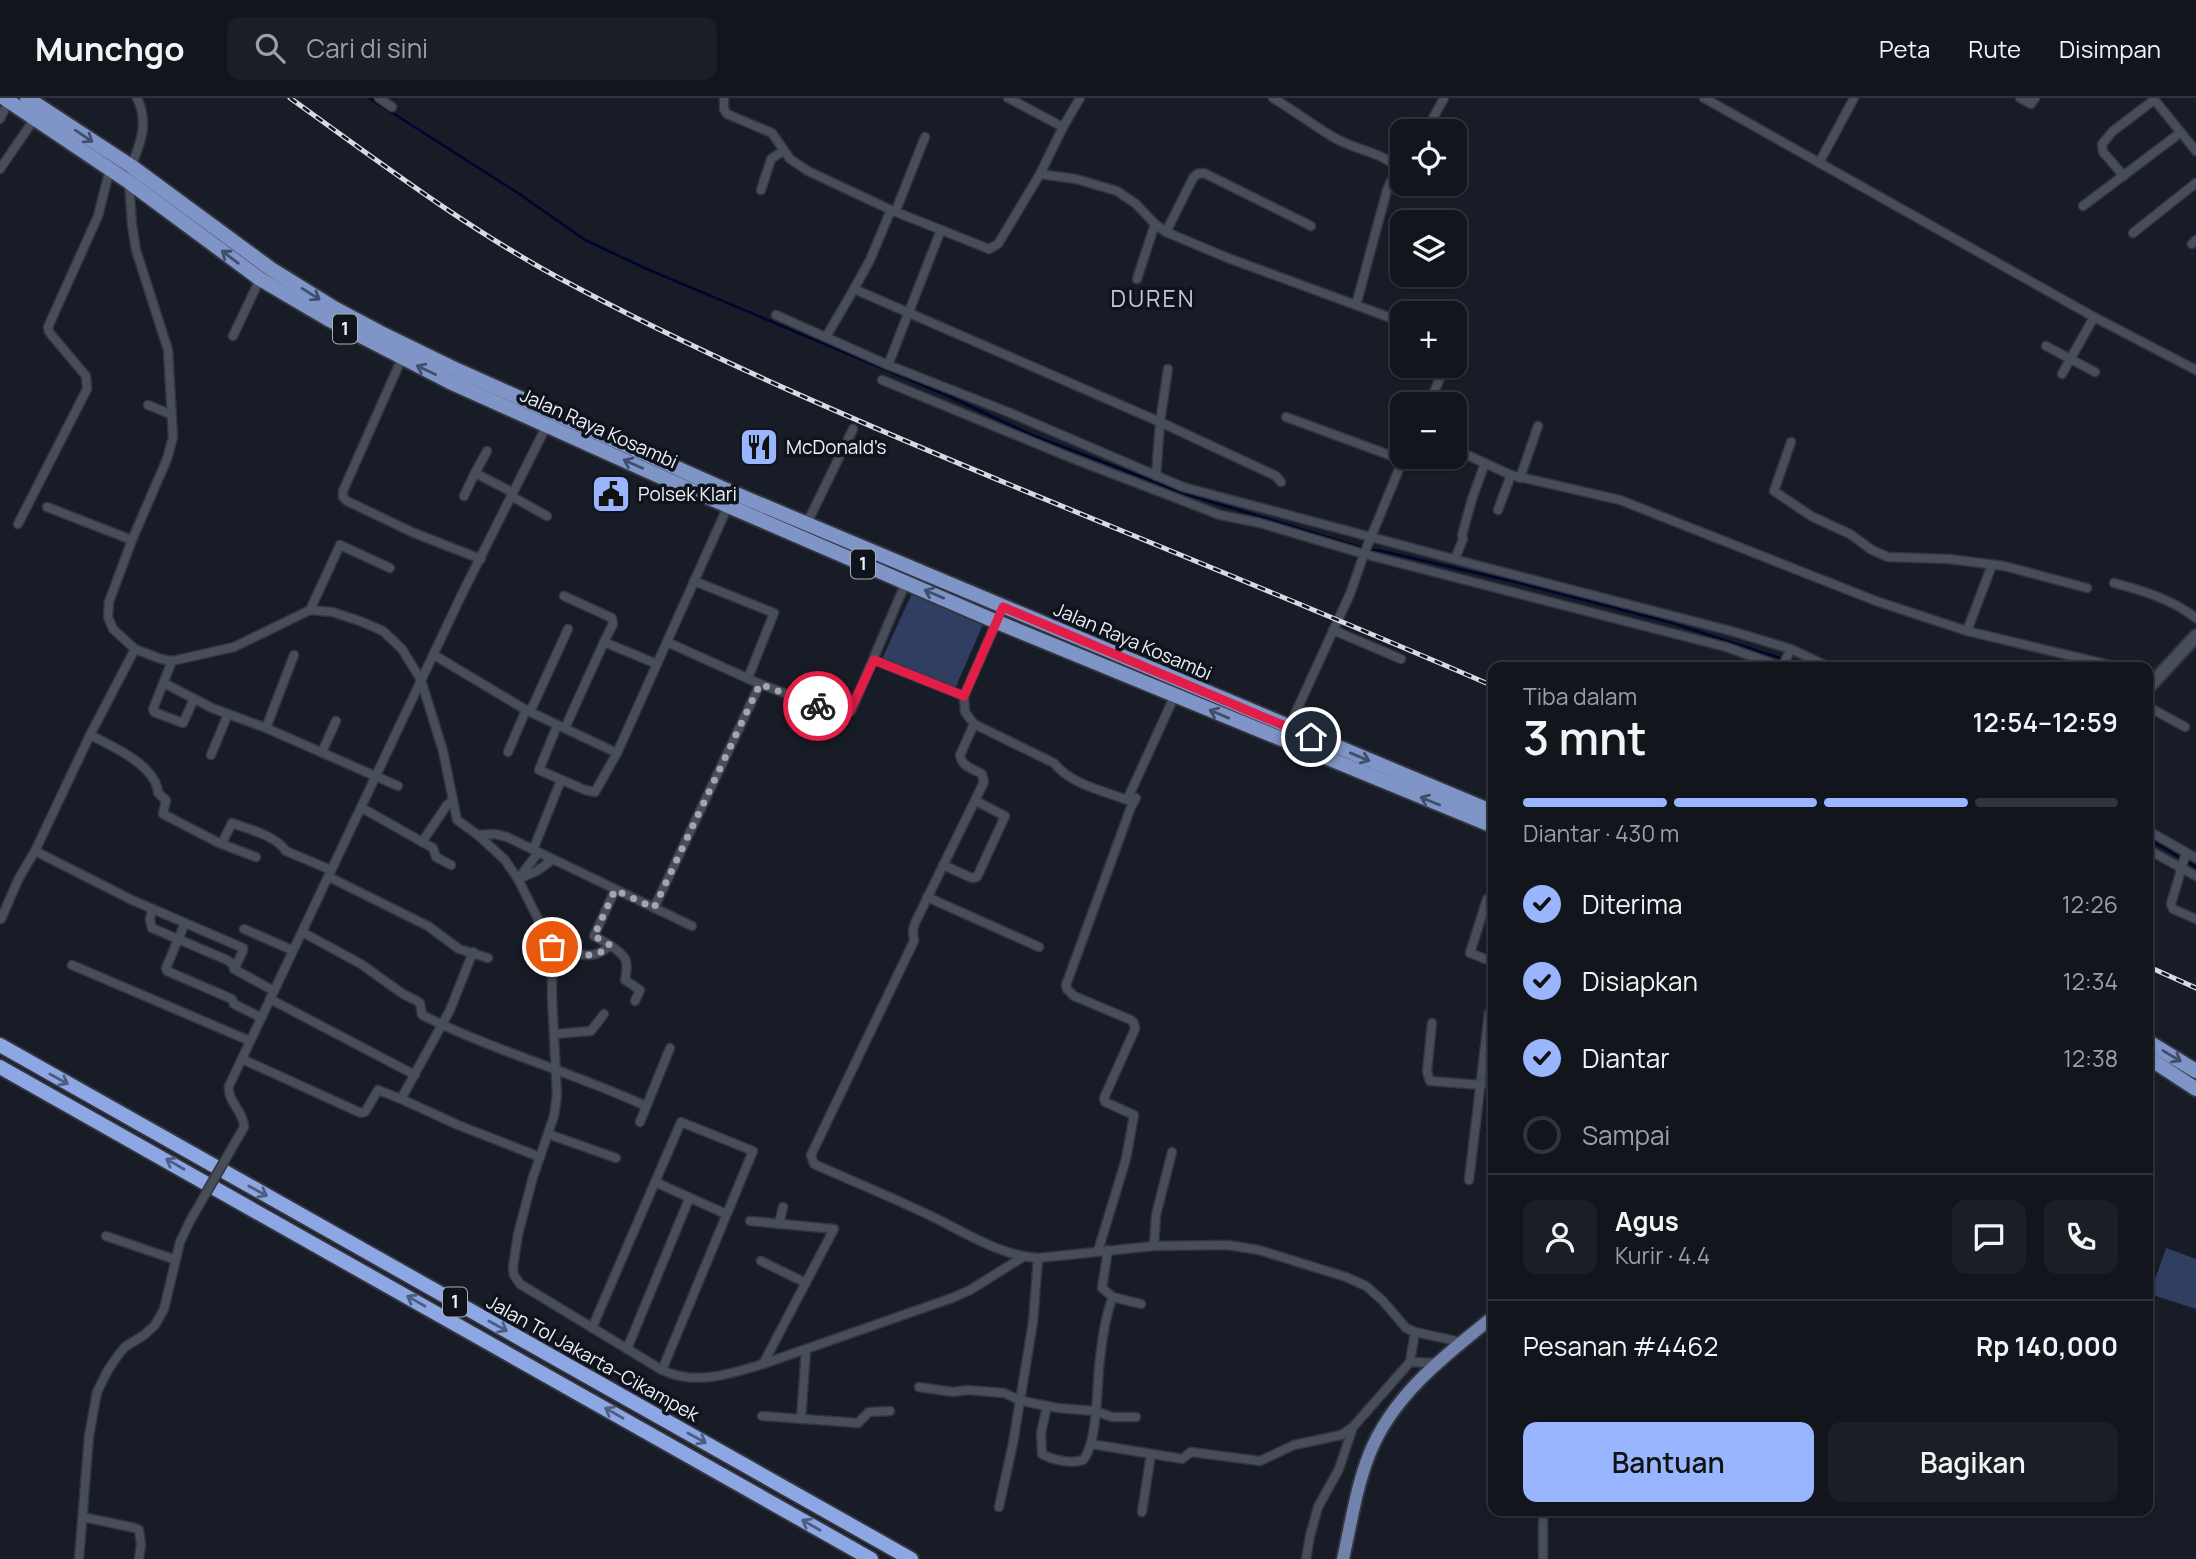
<!DOCTYPE html>
<html lang="id">
<head>
<meta charset="utf-8">
<style>
	body { margin:0; font-family:Manrope,sans-serif; background:#1b1e25; color:#f1f3f6; height:100vh; display:flex; flex-direction:column; font-size:26px; white-space:nowrap }
	* { box-sizing:border-box; margin:0 }
	p { font-size:23px; color:#9c9fa3 }
	.icon { flex:none; width:38px; height:38px; fill:none; stroke:currentColor; stroke-width:2; stroke-linecap:round; stroke-linejoin:round }
	.map { position:relative; flex:1; overflow:hidden }
	.sheet { position:absolute; left:1488px; top:564px; width:665px; height:854px; display:flex; flex-direction:column; background:#12151c; border-radius:14px; box-shadow:0 2px 5px #0004,0 0 0 2px #31343b }
	.sheet>* { flex:none }
	.buttons { position:absolute; left:1390px; top:21px; display:grid; gap:14px }
	.buttons a { display:grid; place-items:center; width:77px; height:77px; border-radius:14px; background:#12151c; box-shadow:0 2px 5px #0004,0 0 0 2px #31343b; font-size:35px }
	.pin { position:absolute; display:grid; place-items:center; width:60px; height:60px; color:#fff; margin:-30px; border:4px solid #fff; border-radius:50%; box-shadow:0 2px 7px #0007 }
	.courier { position:absolute; display:grid; place-items:center; width:70px; height:70px; margin:-35px; border:5px solid #e11d48; border-radius:50%; background:#fff; color:#222; box-shadow:0 2px 9px #0007 }
	.head em { font-style:normal; font-weight:600 }
	.head div { display:flex; flex-direction:column-reverse }
	.head { display:flex; align-items:center; justify-content:space-between; height:119px; padding:0 35px }
	h1 { font-size:46px; font-weight:600; line-height:52px }
	.bar { display:grid; grid-template-columns:repeat(4,1fr); gap:10px 7px; align-content:center; height:84px; padding:0 35px }
	.bar i { height:9px; border-radius:5px; background:#31343b }
	.bar .selected { background:#98b5fd }
	.bar p { grid-column:span 4 }
	.line { display:flex; align-items:center; gap:18px; padding:0 35px; border-top:2px solid #31343b }
	.line div { flex:1 }
	.round { display:grid; place-items:center; flex:none; width:74px; height:74px; border-radius:14px; background:#1b1e25 }
	ol { padding:0 35px; list-style:none }
	li { display:flex; align-items:center; gap:21px; height:77px }
	li p { margin-inline-start:auto }
	li .icon { padding:7px; border-radius:50%; background:#98b5fd; color:#111; stroke-width:4 }
	li:last-child { color:#9c9fa3 }
	li i { width:38px; height:38px; border:4px solid #31343b; border-radius:50% }
	.action { display:flex; gap:14px; margin-top:auto; padding:14px 35px }
	.action a { flex:1; height:80px; border-radius:14px; background:#98b5fd; color:#111; font-size:28px; font-weight:600; line-height:80px; text-align:center }
	.action a+a { background:#1b1e25; color:#f1f3f6 }
	header { display:flex; align-items:center; gap:42px; box-sizing:border-box; height:98px; padding:0 35px; background:#12151c; border-bottom:2px solid #31343b }
	header strong { font-size:33px }
	nav { display:flex; gap:38px; margin-inline-start:auto; font-size:24px }
	.search { width:490px; height:63px; background:#1b1e25; display:flex; align-items:center; gap:18px; box-sizing:border-box; padding:0 24px; border-radius:14px; color:#9c9fa3; font-size:26px }
	.map>svg:first-child { display:block }
	.green { fill:#303e61 }
	.lines { fill:none; stroke-linecap:round; stroke-linejoin:round }
	.stream { stroke:#01042e; stroke-width:2.5 }
	.minor-casing { stroke:#33353e; stroke-width:11 }
	.secondary-casing { stroke:#33353e; stroke-width:16 }
	.primary-casing { stroke:#33353e; stroke-width:16 }
	.trunk-casing { stroke:#33353e; stroke-width:18 }
	.motorway-casing { stroke:#33353e; stroke-width:18 }
	.minor { stroke:#484e59; stroke-width:8 }
	.secondary { stroke:#484e59; stroke-width:12 }
	.primary { stroke:#7183ac; stroke-width:12 }
	.trunk { stroke:#7f95c8; stroke-width:14 }
	.motorway { stroke:#8da7e4; stroke-width:14 }
	.rail-casing { stroke:#d7dae2; stroke-width:5 }
	.rail { stroke:#0f131c; stroke-width:2.5; stroke-dasharray:8; stroke-linecap:butt }
	.minor-bridge-casing { stroke:#33353e; stroke-width:11; stroke-linecap:butt }
	.minor-bridge { stroke:#484e59; stroke-width:8 }
	.oneway { stroke:#414e69 }
	.oneway2 { stroke:#4e5d80 }
	.done { stroke:#a2a6ae; stroke-width:7; stroke-dasharray:0 12.6 }
	.route { stroke:#e11d48; stroke-width:9 }
	.labels { text-anchor:middle; stroke-width:7; stroke-linejoin:round; paint-order:stroke }
	.shield { fill:#0f131c; stroke:#aaaeb6; stroke-width:2 }
	.shield-label { font-size:18px; font-weight:bold; fill:#edf0f8 }
	.street-label { font-size:19px; fill:#edf0f8; stroke:#0f131c }
	.poi-label { font-size:19px; fill:#edf0f8; stroke:#0f131c; text-anchor:start }
	.quarter-label { font-size:23px; letter-spacing:2px; fill:#c3c9d7; stroke:#0f131c }
</style>
</head>
<body>
<header>
<strong>Munchgo</strong>
<div class="search"><svg class="icon" aria-label="search" viewBox="0 0 24 24"><circle cx="10" cy="10" r="6"/><path d="M15 15l6 6"/></svg>Cari di sini</div>
<nav><a>Peta</a><a>Rute</a><a>Disimpan</a></nav>
</header>
<div class="map">
<svg width="2196" height="1461" viewBox="0 0 2196 1461">
	<rect width="100%" height="100%" fill="#181c26"/>
	<g class="green">
		<polygon points="913,493 984,524 954,593 882,561"/>
		<polygon points="2166,1150 2196,1161 2196,1211 2150,1196"/>
	</g>
	<g class="lines">
		<g class="stream">
			<polyline points="369,0 518,95 585,142 647,171 948,298 1032,337 1186,396 1366,451 1382,453 1515,484 1672,525 1808,569"/>
			<polyline points="2147,740 2196,769"/>
		</g>
		<g class="minor-casing">
			<g id="minor">
				<polyline points="379,0 392,9"/>
				<polyline points="724,0 724,11 727,16 772,35 790,61 808,73 891,112 989,151 998,146 1040,76 1063,29 1080,0"/>
				<polyline points="1008,0 1063,29"/>
				<path d="M1273,0C1293,12 1313,27 1333,39C1356,53 1382,53 1402,73"/>
				<polyline points="1704,0 2094,219 2196,272"/>
				<polyline points="2020,0 2031,6 2035,0"/>
				<polyline points="2153,0 2196,53"/>
				<polyline points="0,21 9,2"/>
				<polyline points="1426,33 1444,0"/>
				<polyline points="1819,65 1854,0"/>
				<path d="M131,68C141,45 149,24 137,0"/>
				<polyline points="0,71 35,20"/>
				<polyline points="1040,76 1076,81 1117,93 1136,106 1155,126 1166,134 1228,160 1402,224"/>
				<polyline points="2124,78 2103,54 2102,46 2113,33 2154,2"/>
				<path d="M129,84L132,127L136,152L168,252L173,339L167,361L132,442L109,504L108,519L113,531L135,551L161,561L172,563L234,549L310,512L332,514L360,523L383,533L402,551L421,582L443,653L457,722L478,737L505,762L518,781L552,849V900L557,997L554,1018L533,1079L518,1136L513,1169L514,1177L520,1186L662,1272C695,1288 730,1276 763,1266L952,1200L970,1192L1023,1159"/>
				<polyline points="761,92 771,61 783,53"/>
				<polyline points="2083,108 2180,35"/>
				<polyline points="891,112 870,162 854,191 1160,324 1276,378 1281,384"/>
				<polyline points="896,112 925,39"/>
				<polyline points="1166,134 1193,80 1197,76 1204,75 1311,128"/>
				<polyline points="2133,135 2196,85"/>
				<polyline points="2192,146 2196,142"/>
				<polyline points="1137,181 1155,126"/>
				<polyline points="1356,207 1387,92 1391,83 1402,73"/>
				<polyline points="776,217 888,267 1008,314 1183,389 1476,467 1731,533 1791,551 1829,569"/>
				<polyline points="233,238 260,181"/>
				<polyline points="826,239 854,191"/>
				<polyline points="2046,248 2095,274"/>
				<polyline points="402,260 343,393 343,399 347,403 414,435 481,461"/>
				<polyline points="888,267 941,132"/>
				<polyline points="2062,276 2094,219"/>
				<polyline points="882,282 1069,359 1220,417 1260,425 1364,456 1726,549 1782,569"/>
				<polyline points="1429,306 1445,268"/>
				<polyline points="148,307 170,316"/>
				<polyline points="1286,319 1403,362"/>
				<polyline points="1791,344 1774,393 1811,418 1850,436 1872,452 1888,459 1949,461 2004,468 2087,490"/>
				<polyline points="1454,351 1511,377 1620,402 1876,503 1967,533 2118,569"/>
				<polyline points="475,375 487,353"/>
				<polyline points="1156,378 1160,324 1168,271"/>
				<polyline points="1520,380 1538,328"/>
				<polyline points="464,398 475,375 512,394"/>
				<polyline points="511,398 547,418"/>
				<polyline points="47,409 132,442"/>
				<polyline points="1498,412 1511,377"/>
				<polyline points="807,425 853,331"/>
				<polyline points="18,426 87,291 86,278 49,234 48,229 98,118 110,71"/>
				<polyline points="1455,461 1463,441 1462,437 1472,401 1485,365"/>
				<polyline points="694,483 774,515 748,580"/>
				<path d="M2114,485C2144,493 2171,501 2196,520"/>
				<polyline points="564,498 612,520 613,526 604,544"/>
				<path d="M1003,509L964,598L965,614L974,626L960,657C961,668 973,671 982,676L984,684L915,825L913,832L914,843L811,1057L814,1066C854,1084 894,1100 933,1119C966,1135 1001,1158 1038,1160L1154,1148L1227,1147L1259,1152L1346,1179L1366,1188L1383,1203L1406,1230L1415,1234L1461,1244"/>
				<polyline points="310,512 340,447 390,470"/>
				<polyline points="1333,532 1401,561"/>
				<polyline points="1967,533 1992,467"/>
				<polyline points="667,544 760,586 844,617 851,613 906,484"/>
				<polyline points="434,557 526,612 617,655"/>
				<polyline points="874,562 964,598"/>
				<polyline points="172,563 153,611 154,614 183,625 194,601"/>
				<polyline points="1782,569 1791,551"/>
				<polyline points="164,585 212,610 266,630 398,688"/>
				<polyline points="2147,608 2185,629"/>
				<polyline points="530,614 568,531"/>
				<path d="M974,626L1054,665C1070,686 1104,693 1127,702L1175,597"/>
				<polyline points="557,628 539,672 585,692 595,694 617,655 728,408"/>
				<polyline points="1289,629 1350,496 1364,456 1404,359"/>
				<polyline points="266,630 294,557"/>
				<polyline points="565,630 604,544 657,566"/>
				<path d="M90,637C112,648 157,668 158,695L166,702L163,716L219,745L256,759"/>
				<polyline points="322,654 336,623"/>
				<polyline points="508,654 526,612"/>
				<polyline points="211,657 228,616"/>
				<polyline points="362,710 433,750 436,759 451,767"/>
				<polyline points="2147,732 2196,760"/>
				<polyline points="478,737 495,736 507,739 692,828"/>
				<polyline points="422,744 447,707 453,702"/>
				<path d="M222,745L232,725C249,731 276,738 286,753L331,772"/>
				<polyline points="2147,751 2196,778"/>
				<polyline points="533,752 561,682"/>
				<polyline points="35,753 132,802 243,850 243,853 234,871"/>
				<polyline points="2186,755 2171,806 2173,811 2196,821"/>
				<polyline points="943,767 972,780 977,779 1005,718 976,703"/>
				<polyline points="329,779 428,828 459,851 488,860"/>
				<polyline points="518,781 537,773 552,762"/>
				<polyline points="518,781 538,755"/>
				<polyline points="927,799 1039,849"/>
				<polyline points="1493,800 1487,801 1470,855 1493,864"/>
				<polyline points="654,810 760,586"/>
				<polyline points="152,811 150,822 152,830 227,862 234,867 234,871 274,893"/>
				<polyline points="1,821 19,780 35,753 90,637 135,551"/>
				<polyline points="185,825 166,870 167,873 232,901 234,906 260,919"/>
				<polyline points="244,831 292,852"/>
				<path d="M302,834L361,866L403,896L417,903L420,905L422,917C494,953 572,974 646,1008"/>
				<path d="M610,847C627,859 629,862 625,882L640,892L635,903"/>
				<path d="M552,849C573,853 592,866 610,847L594,838L615,792"/>
				<polyline points="473,854 450,912 401,1001 458,1027 540,1059"/>
				<polyline points="72,867 250,943"/>
				<polyline points="270,901 415,977"/>
				<polyline points="1432,925 1427,974 1430,983 1482,987"/>
				<polyline points="555,936 591,933 604,916"/>
				<polyline points="242,961 361,1015 365,1014 378,992 401,1001"/>
				<polyline points="640,1024 670,950"/>
				<path d="M244,1029C244,1014 227,1003 229,988L462,496L547,327"/>
				<polyline points="548,1036 616,1060"/>
				<polyline points="1469,1082 1489,915"/>
				<polyline points="655,1084 726,1116"/>
				<polyline points="750,1123 834,1131 763,1266"/>
				<polyline points="779,1126 783,1109"/>
				<polyline points="106,1138 176,1162"/>
				<polyline points="1154,1148 1156,1117 1172,1054"/>
				<polyline points="1108,1152 1102,1190 1113,1199 1141,1206"/>
				<polyline points="1098,1153 1126,1061 1134,1017 1105,1004 1104,1000 1135,931 1134,925 1131,922 1074,898 1067,891 1066,887 1131,709 1136,700"/>
				<polyline points="761,1163 806,1185"/>
				<polyline points="592,1230 681,1024 753,1053 662,1272"/>
				<polyline points="627,1251 689,1101"/>
				<polyline points="1410,1264 1415,1234"/>
				<polyline points="919,1289 953,1294 967,1292 1004,1295 1019,1302 1032,1305 1058,1310 1095,1313 1112,1319 1136,1319"/>
				<path d="M1047,1308L1041,1335L1042,1356C1052,1362 1072,1366 1083,1362C1097,1346 1097,1292 1099,1270C1101,1250 1105,1217 1113,1199"/>
				<polyline points="762,1318 858,1325 869,1314 890,1313"/>
				<polyline points="801,1321 806,1252"/>
				<polyline points="1091,1346 1177,1360 1182,1361 1191,1354 1260,1363 1294,1347 1341,1337 1353,1329 1410,1264 1437,1265"/>
				<polyline points="999,1409 1013,1345 1033,1224 1038,1160"/>
				<polyline points="1142,1414 1151,1356"/>
				<polyline points="83,1419 135,1430 139,1432 141,1446 139,1461"/>
				<polyline points="79,1461 89,1338 97,1294 108,1272 119,1256 125,1249 144,1237 155,1227 164,1211 180,1144 190,1123"/>
				<polyline points="1306,1461 1310,1438 1318,1409 1339,1371 1353,1329"/>
				<polyline points="1543,1461 1543,1412"/>
			</g>
		</g>
		<g class="secondary-casing">
			<polyline id="secondary" points="2147,591 2196,538"/>
		</g>
		<g class="primary-casing">
			<path id="primary" d="M1343,1461C1351,1426 1356,1390 1369,1357C1392,1298 1444,1258 1493,1219"/>
		</g>
		<g class="trunk-casing">
			<g id="trunk">
				<polyline points="4,0 129,84 260,181 328,221 450,284 668,382 997,524 1493,728"/>
				<polyline points="27,0 131,68 271,171 334,210 379,234 457,272 724,391 1493,714"/>
				<polyline points="2147,943 2196,973"/>
				<polyline points="2147,959 2196,991"/>
			</g>
		</g>
		<g class="motorway-casing">
			<g id="motorway">
				<polyline points="0,947 911,1461"/>
				<polyline points="0,969 871,1461"/>
			</g>
		</g>
		<use href="#minor" class="minor"/>
		<use href="#secondary" class="secondary"/>
		<use href="#primary" class="primary"/>
		<use href="#trunk" class="trunk"/>
		<use href="#motorway" class="motorway"/>
		<g class="rail-casing">
			<g id="rail">
				<path d="M290,0C378,63 465,129 559,180C706,259 859,324 1013,388C1173,454 1334,519 1493,588"/>
				<polyline points="2147,868 2196,890"/>
			</g>
		</g>
		<use href="#rail" class="rail"/>
		<g class="minor-bridge-casing">
			<polyline id="minor-bridge" points="190,1123 244,1029"/>
		</g>
		<use href="#minor-bridge" class="minor-bridge"/>
	</g>
	<defs><path id="oneway-shaft" d="M-6 0H5M1.5-3L5.5 0L1.5 3" fill="none" stroke-width="1.6" stroke-linecap="round" stroke-linejoin="round" transform="scale(1.75)"/></defs>
	<g class="oneway">
		<use href="#oneway-shaft" transform="translate(84 38) rotate(34)"/>
		<use href="#oneway-shaft" transform="translate(230 159) rotate(-143)"/>
		<use href="#oneway-shaft" transform="translate(311 196) rotate(32)"/>
		<use href="#oneway-shaft" transform="translate(426 272) rotate(-154)"/>
		<use href="#oneway-shaft" transform="translate(633 366) rotate(-156)"/>
		<use href="#oneway-shaft" transform="translate(934 496) rotate(-157)"/>
		<use href="#oneway-shaft" transform="translate(1219 616) rotate(-157)"/>
		<use href="#oneway-shaft" transform="translate(1360 659) rotate(23)"/>
		<use href="#oneway-shaft" transform="translate(1430 703) rotate(-158)"/>
		<use href="#oneway-shaft" transform="translate(2172 958) rotate(31)"/>
	</g>
	<g class="oneway2">
		<use href="#oneway-shaft" transform="translate(59 981) rotate(29)"/>
		<use href="#oneway-shaft" transform="translate(175 1066) rotate(-150)"/>
		<use href="#oneway-shaft" transform="translate(258 1093) rotate(29)"/>
		<use href="#oneway-shaft" transform="translate(416 1203) rotate(-150)"/>
		<use href="#oneway-shaft" transform="translate(498 1228) rotate(29)"/>
		<use href="#oneway-shaft" transform="translate(614 1315) rotate(-150)"/>
		<use href="#oneway-shaft" transform="translate(697 1340) rotate(29)"/>
		<use href="#oneway-shaft" transform="translate(811 1427) rotate(-150)"/>
	</g>
	<g class="lines">
		<path class="done" d="M552,849C573,853 592,866 610,847L594,838L615,792L654,810L760,586L818,608"/>
		<polyline class="route" points="818,608 841,617 849,615 874,562 964,598 1003,509 1311,639"/>
	</g>
	<defs>
		<g id="restaurant-square" transform="scale(2.0125)"><rect x="-9" y="-9" width="18" height="18" rx="4" fill="#98b5fd" stroke="#0f131c"/><path d="M-5-6h1v4h1v-4h1v4h1v-4h1v5L-1.5 .5V6h-2V.5L-5-1ZM5-6V6H3V1.5H1.5Q1.5-4 5-6Z" fill="#111"/></g>
		<g id="civic-square" transform="scale(2.0125)"><rect x="-9" y="-9" width="18" height="18" rx="4" fill="#98b5fd" stroke="#0f131c"/><path d="M-.6-6.5H3V-4.5H.6V-3L4-1V1h2V6H-6V1h2V-1L-.6-3ZM-1.2 2.5V6h2.4V2.5Z" fill="#111"/></g>
	</defs>
	<g fill-rule="evenodd">
		<use href="#restaurant-square" x="759" y="349"/>
		<use href="#civic-square" x="611" y="396"/>
	</g>
	<g class="labels">
		<g class="shield">
			<rect x="333" y="216.5" width="24" height="29" rx="5"/>
			<rect x="851" y="451.5" width="24" height="29" rx="5"/>
			<rect x="443" y="1189.5" width="24" height="29" rx="5"/>
		</g>
		<g class="shield-label">
			<text x="345" y="237">1</text>
			<text x="863" y="472">1</text>
			<text x="455" y="1210">1</text>
		</g>
		<g class="street-label">
			<text transform="translate(599 330) rotate(24)" y="7">Jalan Raya Kosambi</text>
			<text transform="translate(1133 543) rotate(23)" y="7">Jalan Raya Kosambi</text>
			<text transform="translate(593 1260) rotate(29)" y="7">Jalan Tol Jakarta–Cikampek</text>
		</g>
		<g class="poi-label">
			<text x="786" y="356">McDonald's</text>
			<text x="638" y="403">Polsek Klari</text>
		</g>
		<g class="quarter-label">
			<text x="1153" y="209">DUREN</text>
		</g>
	</g>
</svg>
<div class="buttons">
<a><svg class="icon" aria-label="locate" viewBox="0 0 24 24"><circle cx="12" cy="12" r="6"/><path d="M12 2v4M12 18v4M2 12h4M18 12h4"/></svg></a>
<a><svg class="icon" aria-label="layers" viewBox="0 0 24 24"><path d="M12 4l9 5-9 5-9-5zM3 14l9 5 9-5"/></svg></a>
<a>+</a>
<a>−</a>
</div>
<div class="pin" style="left:552px;top:849px;background:#ea580c"><svg class="icon" aria-label="bag" viewBox="0 0 24 24"><path d="M5 8h14l-1 12H6zM9 8a3 3 0 0 1 6 0"/></svg></div>
<div class="pin" style="left:1311px;top:639px;background:#1f2937"><svg class="icon" aria-label="home" viewBox="0 0 24 24"><path d="M3 11l9-7 9 7M6 9v11h12V9"/></svg></div>
<div class="courier" style="left:818px;top:608px"><svg class="icon" aria-label="bike" viewBox="0 0 24 24"><circle cx="6" cy="16" r="4"/><circle cx="18" cy="16" r="4"/><path d="M6 16l4-8h5l3 8M10 8l3 8H6M13 5h3"/></svg></div>
<section class="sheet">
<div class="head"><div><h1>3 mnt</h1><p>Tiba dalam</p></div><em>12:54–12:59</em></div>
<div class="bar"><i class="selected"></i><i class="selected"></i><i class="selected"></i><i></i><p>Diantar · 430 m</p></div>
<ol>
<li><svg class="icon" aria-label="check" viewBox="0 0 24 24"><path d="M5 12l5 5 9-10"/></svg>Diterima<p>12:26</p></li>
<li><svg class="icon" aria-label="check" viewBox="0 0 24 24"><path d="M5 12l5 5 9-10"/></svg>Disiapkan<p>12:34</p></li>
<li><svg class="icon" aria-label="check" viewBox="0 0 24 24"><path d="M5 12l5 5 9-10"/></svg>Diantar<p>12:38</p></li>
<li><i></i>Sampai</li>
</ol>
<div class="line" style="height:126px"><a class="round"><svg class="icon" aria-label="person" viewBox="0 0 24 24"><circle cx="12" cy="8" r="4"/><path d="M4 21q1-7 8-7t8 7"/></svg></a><div><b>Agus</b><p>Kurir · 4.4</p></div><a class="round"><svg class="icon" aria-label="chat" viewBox="0 0 24 24"><path d="M4 5h16v11H9l-5 4z"/></svg></a><a class="round"><svg class="icon" aria-label="phone" viewBox="0 0 24 24"><path d="M5 4h4l2 5-3 2q2 4 5 5l2-3 5 2v4C11 20 4 13 5 4z"/></svg></a></div>
<div class="line" style="height:91px"><div>Pesanan #4462</div><b>Rp 140,000</b></div>
<div class="action"><a>Bantuan</a><a>Bagikan</a></div>
</section>
</div>
</body>
</html>
